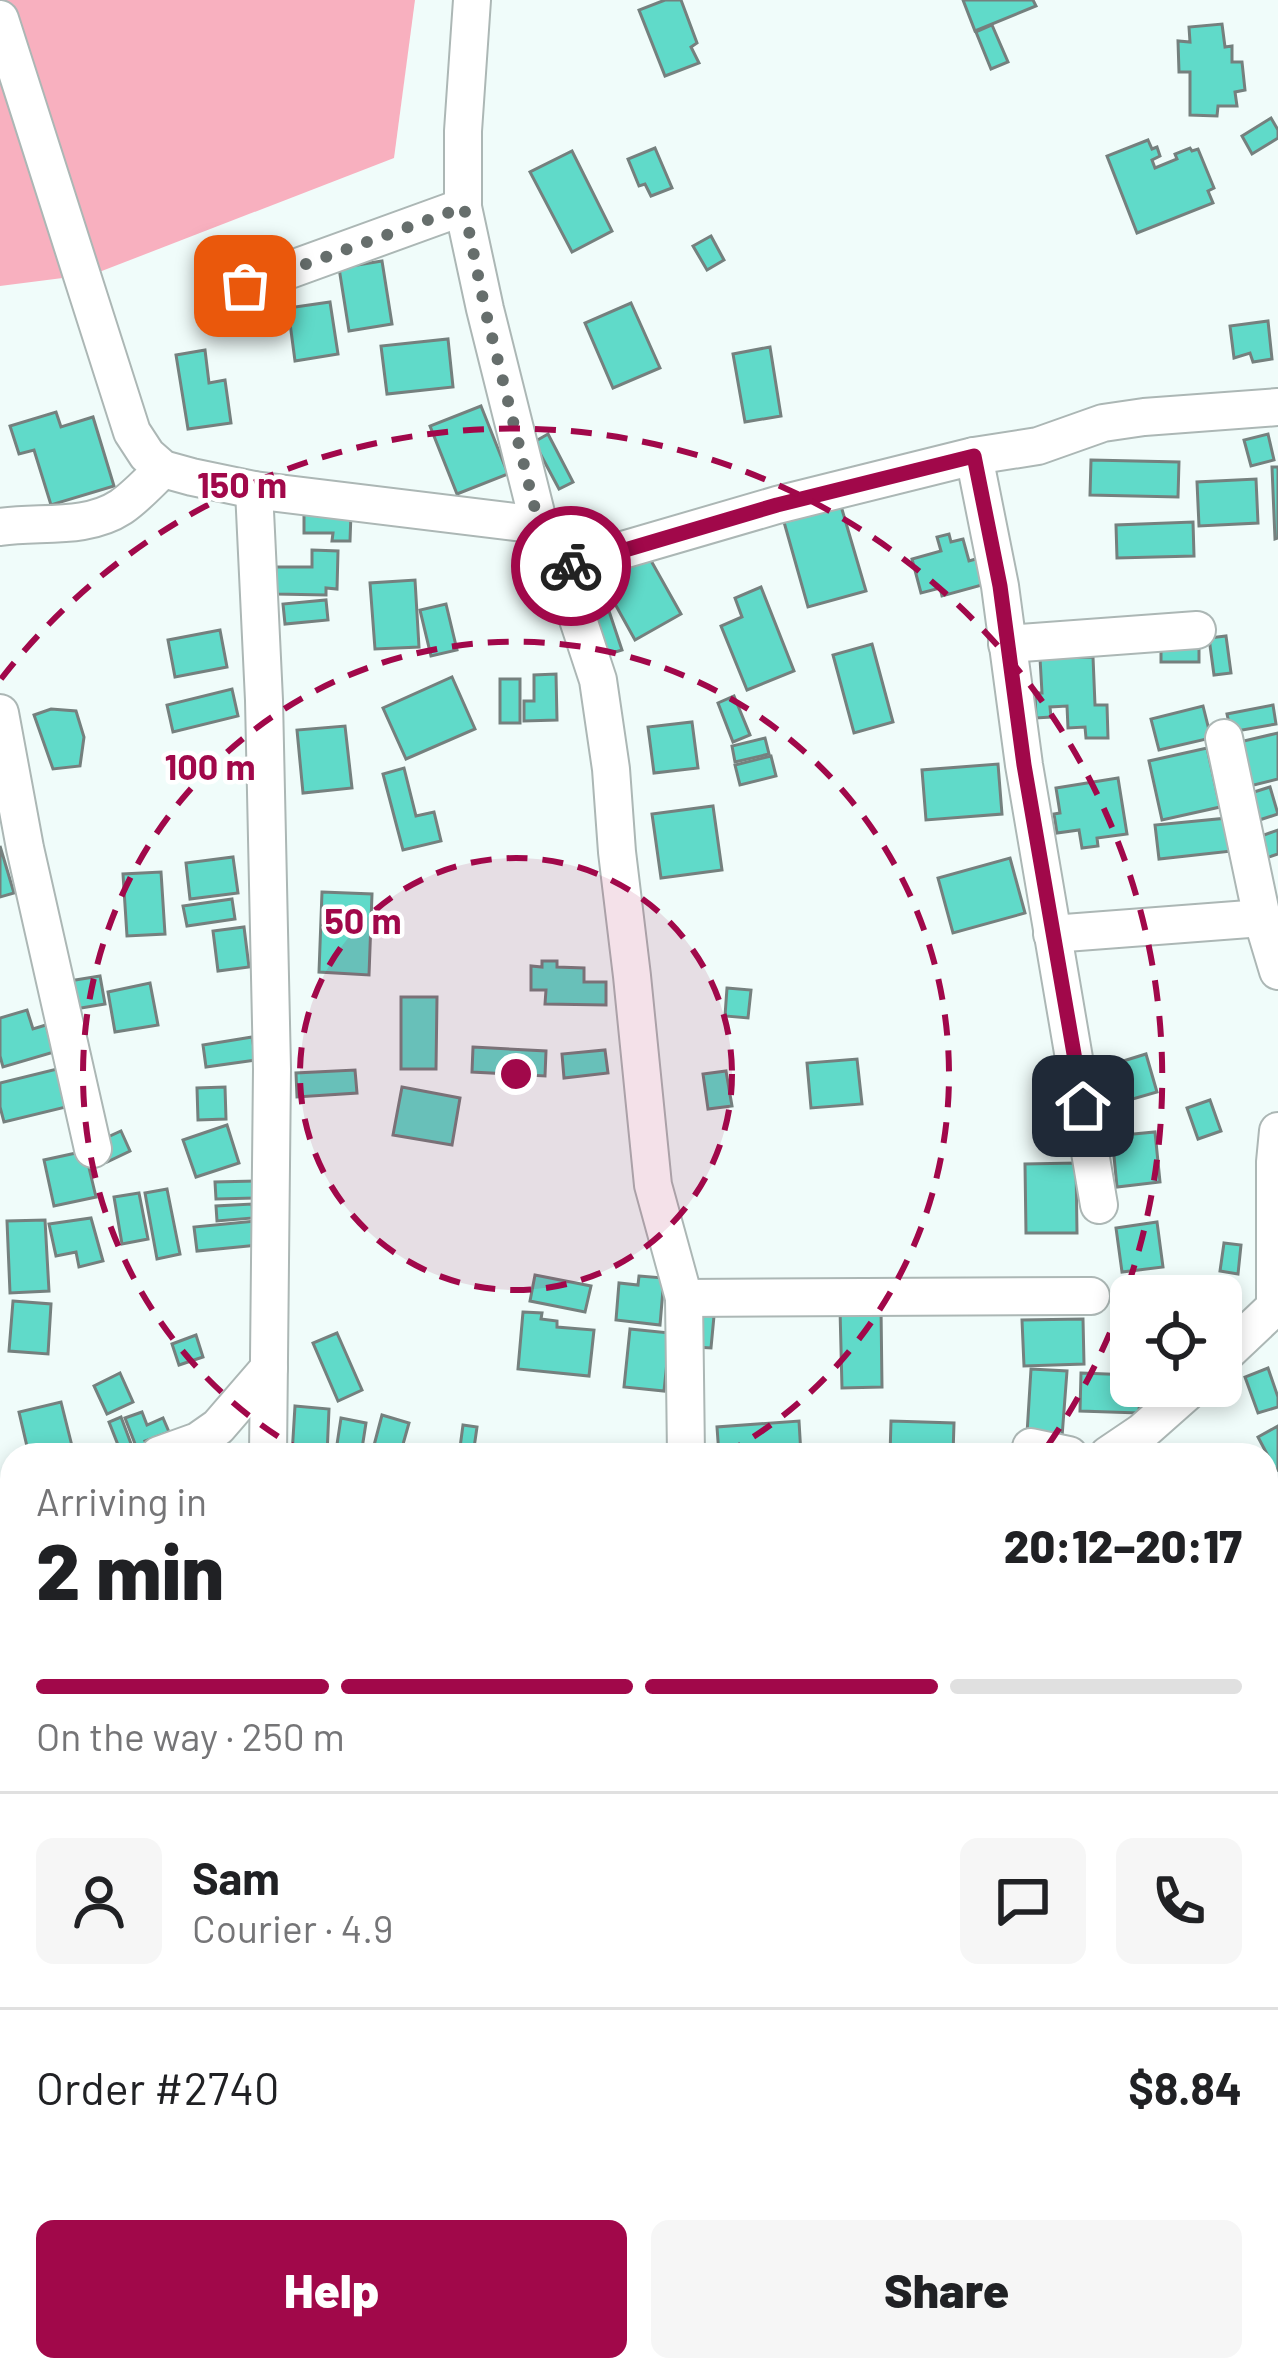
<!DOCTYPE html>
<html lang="en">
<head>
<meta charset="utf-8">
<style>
	body { margin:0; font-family:Barlow,sans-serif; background:#f6f6f6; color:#202124; height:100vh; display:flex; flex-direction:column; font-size:45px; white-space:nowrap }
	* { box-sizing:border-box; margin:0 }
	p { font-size:39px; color:#757577 }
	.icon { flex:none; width:66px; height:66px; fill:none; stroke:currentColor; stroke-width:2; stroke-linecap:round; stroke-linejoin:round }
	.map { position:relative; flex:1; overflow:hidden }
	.sheet { position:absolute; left:0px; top:1443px; width:1278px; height:939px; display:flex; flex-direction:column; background:#fff; border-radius:36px 36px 0 0; box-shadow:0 6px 18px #0003 }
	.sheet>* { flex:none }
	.buttons { position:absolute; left:1110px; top:1275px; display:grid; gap:24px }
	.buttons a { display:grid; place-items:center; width:132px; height:132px; border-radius:18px; background:#fff; box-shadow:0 6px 18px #0003; font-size:60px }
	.pin { position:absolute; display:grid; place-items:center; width:102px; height:102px; color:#fff; margin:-51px; border-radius:24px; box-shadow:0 6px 18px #0006 }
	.courier { position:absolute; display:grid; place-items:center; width:120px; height:120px; margin:-60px; border:9px solid #a1084a; border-radius:50%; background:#fff; color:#222; box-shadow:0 3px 15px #0007 }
	.overview em { font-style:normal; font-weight:800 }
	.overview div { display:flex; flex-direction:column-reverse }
	.overview { display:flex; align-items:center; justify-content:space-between; height:204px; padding:0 36px }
	h1 { font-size:78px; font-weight:800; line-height:90px }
	.bar { display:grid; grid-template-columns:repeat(4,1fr); gap:18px 12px; align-content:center; height:144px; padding:0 36px }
	.bar i { height:15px; border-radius:9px; background:#e0e0e0 }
	.bar .selected { background:#a1084a }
	.bar p { grid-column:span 4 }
	.line { display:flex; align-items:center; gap:30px; padding:0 36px; border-top:3px solid #e0e0e0 }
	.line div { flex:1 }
	.round { display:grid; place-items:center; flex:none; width:126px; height:126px; border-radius:18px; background:#f6f6f6 }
	.button { display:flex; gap:24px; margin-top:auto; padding:24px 36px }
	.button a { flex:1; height:138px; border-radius:18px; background:#a1084a; color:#fff; font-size:48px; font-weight:800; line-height:138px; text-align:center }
	.button a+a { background:#f6f6f6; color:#202124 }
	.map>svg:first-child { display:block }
	.green { fill:#f8b0bf }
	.building { fill:#60dac9; stroke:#75807e; stroke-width:3 }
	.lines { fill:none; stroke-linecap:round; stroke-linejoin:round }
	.street-casing { stroke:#acb7b5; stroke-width:40 }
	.street { stroke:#fff; stroke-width:36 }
	.done { stroke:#666e6c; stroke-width:12; stroke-dasharray:0 21.6 }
	.route { stroke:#a1084a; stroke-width:15 }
	.ring { fill:none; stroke:#a1084a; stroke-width:6; stroke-dasharray:21 15 }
	.centre { fill:#a1084a; stroke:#fff; stroke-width:6 }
	.ring-label { font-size:36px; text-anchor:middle; font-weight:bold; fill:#a1084a; stroke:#fff; stroke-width:9; stroke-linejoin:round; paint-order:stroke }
</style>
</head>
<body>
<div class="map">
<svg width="1278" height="2380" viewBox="0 0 1278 2380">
	<rect width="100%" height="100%" fill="#f0fcfa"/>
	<g class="green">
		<polygon points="0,0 415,0 394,158 94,274 0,286"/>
		<polygon points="0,1584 12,1589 12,1854 0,1855"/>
		<polygon points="1266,1924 1278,1965 1278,2380 1246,2380 1246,2370 1266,2370"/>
	</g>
	<g class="building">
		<polygon points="665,0 681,0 697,43 691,47 699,63 665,76 639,10"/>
		<polygon points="963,0 1033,0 1036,6 975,31"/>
		<polygon points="1222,24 1225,47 1232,46 1232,62 1242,62 1245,90 1235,92 1237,106 1218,106 1217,116 1190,115 1190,72 1179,72 1178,41 1190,42 1189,27"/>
		<polygon points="992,25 1008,62 991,69 976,32"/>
		<polygon points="1271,118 1278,130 1278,138 1252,154 1242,136"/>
		<polygon points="1148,140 1152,149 1157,147 1160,156 1152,160 1155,168 1177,159 1175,154 1190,148 1192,151 1198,149 1214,188 1208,191 1213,203 1137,233 1107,156"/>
		<polygon points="655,148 672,188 651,196 645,184 639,186 628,159"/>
		<polygon points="572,151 612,231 572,252 530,172"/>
		<polygon points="711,236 724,260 707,270 693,246"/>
		<polygon points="382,261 392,324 349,331 339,268"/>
		<polygon points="330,302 338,354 295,361 288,308"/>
		<polygon points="631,303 660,368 613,388 585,323"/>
		<polygon points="1268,321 1272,359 1253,362 1250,353 1234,358 1230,326"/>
		<polygon points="448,339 453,387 387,394 381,346"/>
		<polygon points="770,347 781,416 745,422 733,354"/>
		<polygon points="205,350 209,383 225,380 231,423 188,429 176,355"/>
		<polygon points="481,406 508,474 457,494 430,426"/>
		<polygon points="56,412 61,427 93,417 114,486 51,505 34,450 19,454 10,426"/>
		<polygon points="548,434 573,482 559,489 534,442"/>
		<polygon points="1268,434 1274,460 1251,466 1244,440"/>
		<polygon points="1091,460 1179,462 1178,497 1090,495"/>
		<polygon points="1272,467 1278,467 1278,538 1275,539"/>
		<polygon points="1256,479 1258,523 1199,526 1197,482"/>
		<polygon points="841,506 866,591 808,607 784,522"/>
		<polygon points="304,513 351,513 350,541 332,541 333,533 304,533"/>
		<polygon points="1193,522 1194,556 1117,558 1116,525"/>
		<polygon points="949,534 951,542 963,539 969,561 976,559 982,585 942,596 940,588 921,593 912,559 941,551 937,537"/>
		<polygon points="312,550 338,551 337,589 326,588 326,595 276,594 276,567 312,567"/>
		<polygon points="645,550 681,614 635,640 599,575"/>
		<polygon points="415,580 419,647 375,649 370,583"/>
		<polygon points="761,587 794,671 747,690 721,626 742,617 735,598"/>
		<polygon points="602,590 622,650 596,658 577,597"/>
		<polygon points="326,600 328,620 285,624 283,604"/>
		<polygon points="446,604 457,650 431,656 420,610"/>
		<polygon points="220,630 227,667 175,677 168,640"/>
		<polygon points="1226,636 1231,673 1214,675 1209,638"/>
		<polygon points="872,644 893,722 854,733 833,655"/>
		<rect x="1161" y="644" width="38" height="18"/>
		<polygon points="1093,657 1095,705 1107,705 1108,738 1086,738 1085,727 1068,728 1067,706 1050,707 1051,717 1036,718 1035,693 1042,693 1040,658"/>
		<polygon points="556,674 557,720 524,721 524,701 534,701 534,675"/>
		<polygon points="452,677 475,729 406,759 383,708"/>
		<rect x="500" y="679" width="20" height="44"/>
		<polygon points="232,689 238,716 173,732 167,705"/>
		<polygon points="734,696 750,735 733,742 718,703"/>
		<polygon points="1273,705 1276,724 1231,732 1227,714"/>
		<polygon points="1203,706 1211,738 1159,750 1151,719"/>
		<polygon points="51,709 76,711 84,737 80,766 53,769 34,715"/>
		<polygon points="692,722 698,768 654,773 648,727"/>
		<polygon points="345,726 352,788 303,793 297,730"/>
		<polygon points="1278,733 1278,779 1246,787 1235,743"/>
		<polygon points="765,738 769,754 735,762 732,746"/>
		<polygon points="1207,748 1220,807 1162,820 1149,761"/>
		<polygon points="771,756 776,776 740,785 735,765"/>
		<polygon points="998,764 1002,814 926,820 922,770"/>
		<polygon points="404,768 416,816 434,812 441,841 403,850 383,774"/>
		<polygon points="1118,778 1127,834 1097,838 1098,846 1082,848 1079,830 1057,833 1054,814 1060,813 1056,788"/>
		<polygon points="1270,787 1278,814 1247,824 1238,797"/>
		<polygon points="713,806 722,870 661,878 652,814"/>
		<polygon points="1228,818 1232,851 1159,859 1155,825"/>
		<polygon points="1278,830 1278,854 1260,860 1253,839"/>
		<polygon points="0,846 14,893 0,897"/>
		<polygon points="233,857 238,893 190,899 186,863"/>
		<polygon points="1010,858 1025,913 953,933 938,878"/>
		<polygon points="161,872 165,934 127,936 123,874"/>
		<polygon points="322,892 372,894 369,975 319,972"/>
		<polygon points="232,899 235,919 187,926 183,906"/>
		<polygon points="244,927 249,967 218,971 213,931"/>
		<polygon points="542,961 557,961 557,967 584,968 584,982 606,982 606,1005 545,1004 546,990 531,990 531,966 542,967"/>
		<polygon points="100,976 105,1004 69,1010 63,982"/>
		<polygon points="150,983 158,1025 115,1032 108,992"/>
		<polygon points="727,988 751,990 748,1018 725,1016"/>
		<polygon points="401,997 437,997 436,1069 401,1069"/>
		<polygon points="27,1010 33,1029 46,1025 54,1052 3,1067 0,1056 0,1018"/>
		<polygon points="252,1037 256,1060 206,1067 203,1045"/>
		<polygon points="473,1047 546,1051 545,1076 472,1072"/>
		<polygon points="605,1050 608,1073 564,1078 562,1054"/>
		<polygon points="1146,1054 1157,1092 1105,1107 1094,1070"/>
		<polygon points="857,1059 862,1104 811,1108 807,1063"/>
		<polygon points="57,1069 66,1107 4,1122 0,1107 0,1083"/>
		<polygon points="355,1070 357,1093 297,1097 296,1073"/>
		<polygon points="726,1071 732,1106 708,1109 703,1074"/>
		<polygon points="225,1087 226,1119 198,1120 197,1088"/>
		<polygon points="402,1087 460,1098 452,1145 393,1135"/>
		<polygon points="1210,1100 1221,1131 1198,1139 1187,1108"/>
		<polygon points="227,1125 239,1163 196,1177 183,1140"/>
		<polygon points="121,1131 130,1151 107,1162 97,1142"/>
		<polygon points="1155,1132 1160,1182 1117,1187 1112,1136"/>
		<polygon points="85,1151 96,1197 54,1206 44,1160"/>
		<polygon points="1076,1163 1077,1233 1026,1233 1025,1164"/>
		<polygon points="259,1181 259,1198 216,1199 215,1182"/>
		<polygon points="167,1189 180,1254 157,1259 145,1193"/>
		<polygon points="139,1193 148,1239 122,1244 114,1197"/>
		<polygon points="252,1204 253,1218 217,1221 216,1206"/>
		<polygon points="91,1218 103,1261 79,1267 76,1252 56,1256 49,1224"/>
		<polygon points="45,1220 49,1291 10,1293 7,1221"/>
		<polygon points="257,1221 259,1245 197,1251 194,1227"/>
		<polygon points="1157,1222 1163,1267 1122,1272 1116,1228"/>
		<polygon points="1224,1243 1241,1245 1238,1274 1220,1271"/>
		<polygon points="535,1275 591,1286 585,1312 530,1301"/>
		<polygon points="639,1276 664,1278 660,1325 616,1320 619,1283 638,1285"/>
		<polygon points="13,1301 51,1304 48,1354 9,1351"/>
		<polygon points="881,1308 882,1387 842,1388 840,1309"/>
		<polygon points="523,1312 542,1313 541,1319 557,1321 557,1327 594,1330 589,1376 518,1369"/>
		<polygon points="699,1314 714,1316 711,1348 696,1347"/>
		<polygon points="1083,1319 1084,1364 1024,1366 1022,1320"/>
		<polygon points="630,1329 670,1333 664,1391 624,1387"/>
		<polygon points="337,1333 362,1390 338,1401 313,1343"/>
		<polygon points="196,1335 203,1357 179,1365 172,1344"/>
		<polygon points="1268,1368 1278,1397 1278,1407 1258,1413 1245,1377"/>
		<polygon points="1031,1369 1067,1371 1062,1437 1027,1434"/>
		<polygon points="120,1373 133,1402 107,1414 94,1386"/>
		<polygon points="1081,1373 1131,1375 1131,1386 1140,1386 1139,1413 1080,1411"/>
		<polygon points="61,1402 72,1446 29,1455 19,1412"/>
		<polygon points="295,1406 329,1409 327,1455 292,1455"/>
		<polygon points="142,1412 147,1425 163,1418 169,1432 145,1441 150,1450 139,1454 125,1418"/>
		<polygon points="382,1415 409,1423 400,1455 372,1453"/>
		<polygon points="121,1417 133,1449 122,1455 109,1422"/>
		<polygon points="341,1418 366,1423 361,1455 336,1451"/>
		<polygon points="799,1421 801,1455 719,1455 717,1427"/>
		<polygon points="891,1421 954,1423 953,1455 890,1455"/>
		<polygon points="463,1425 477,1427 473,1455 459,1455"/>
		<polygon points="1278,1426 1278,1470 1276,1471 1258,1437"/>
		<polygon points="1266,1533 1278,1546 1278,1560 1266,1572"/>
		<polygon points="0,1634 12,1667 12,1687 0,1691"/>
		<polygon points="600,2370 648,2370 651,2380 574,2380 573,2377"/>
		<polygon points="893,2370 894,2380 852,2380 852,2371"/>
		<polygon points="921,2370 990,2370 992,2380 923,2380"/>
		<polygon points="1196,2370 1242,2370 1244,2380 1198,2380"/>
	</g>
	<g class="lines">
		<g class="street-casing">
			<g id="street">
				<polyline points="472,0 463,131 463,207 485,309 539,525 561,568 598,680 611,769 617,852 632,976 653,1185 684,1298 686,1455"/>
				<polyline points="0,19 132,432 147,455 163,469 192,477 254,490 539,525"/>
				<polyline points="245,286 463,207"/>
				<polyline points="974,456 1000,586 1024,765 1099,1205"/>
				<polyline points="254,490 264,700 272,1069 268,1455"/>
				<path d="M0,527C39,521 86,530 121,507C136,497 150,481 163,469"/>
				<polyline points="561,568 777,505 974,456 1038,446 1103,423 1144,417 1278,407"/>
				<polyline points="1007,644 1197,630"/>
				<polyline points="0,713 25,848 93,1149"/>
				<polyline points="1224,738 1262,918 1278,971"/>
				<polyline points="1052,934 1262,918"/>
				<polyline points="684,1298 1091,1296"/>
				<polyline points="1275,1307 1275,1162 1278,1131"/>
				<polyline points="1221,1358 1278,1304"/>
				<polyline points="1031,1447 1069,1455"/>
				<polyline points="159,1455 198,1441 218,1427 269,1368"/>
				<polyline points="1108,1455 1142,1432 1194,1386"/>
				<polyline points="0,1516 12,1553"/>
				<polyline points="1266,1694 1278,1709"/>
				<polyline points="0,1887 12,1889"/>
				<polyline points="771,2370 777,2380"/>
				<polyline points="1084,2380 1132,2370"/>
			</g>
		</g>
		<use href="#street" class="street"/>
	</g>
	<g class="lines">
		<polyline class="done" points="245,286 464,207 485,309 539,525 561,568 571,566"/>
		<polyline class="route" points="571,566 777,505 974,456 1000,586 1024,765 1083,1106"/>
	</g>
	<circle cx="516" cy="1074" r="216" fill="#a1084a" fill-opacity=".12"/>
	<g class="ring">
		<circle cx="516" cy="1074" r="216"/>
		<path d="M309 1455A433 433 0 1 1 723 1455"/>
		<path d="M1 679A649 649 0 0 1 1044 1451"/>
	</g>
	<circle cx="516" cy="1074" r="18" class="centre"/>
	<g class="ring-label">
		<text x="242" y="498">150 m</text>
		<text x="210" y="780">100 m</text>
		<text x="363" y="934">50 m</text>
	</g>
</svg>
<div class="buttons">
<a><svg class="icon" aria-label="locate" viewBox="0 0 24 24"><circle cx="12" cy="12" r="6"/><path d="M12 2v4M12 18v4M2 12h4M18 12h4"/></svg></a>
</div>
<div class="pin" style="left:245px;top:286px;background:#ea580c"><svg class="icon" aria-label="bag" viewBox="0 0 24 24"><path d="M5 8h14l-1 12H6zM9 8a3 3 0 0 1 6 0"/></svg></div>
<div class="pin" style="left:1083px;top:1106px;background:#1f2937"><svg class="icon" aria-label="home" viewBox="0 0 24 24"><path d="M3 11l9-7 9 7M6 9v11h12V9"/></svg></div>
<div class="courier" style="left:571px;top:566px"><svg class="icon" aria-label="bike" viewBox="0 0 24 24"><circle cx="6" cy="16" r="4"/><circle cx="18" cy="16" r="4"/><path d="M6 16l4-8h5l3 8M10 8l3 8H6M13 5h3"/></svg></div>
<section class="sheet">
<div class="overview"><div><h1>2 min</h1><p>Arriving in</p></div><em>20:12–20:17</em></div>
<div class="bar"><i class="selected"></i><i class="selected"></i><i class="selected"></i><i></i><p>On the way · 250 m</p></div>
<div class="line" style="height:216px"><a class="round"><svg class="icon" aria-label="person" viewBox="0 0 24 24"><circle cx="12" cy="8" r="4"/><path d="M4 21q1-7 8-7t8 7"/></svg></a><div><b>Sam</b><p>Courier · 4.9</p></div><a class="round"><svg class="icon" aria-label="chat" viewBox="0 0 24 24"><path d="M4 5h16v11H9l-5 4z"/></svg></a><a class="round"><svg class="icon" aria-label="phone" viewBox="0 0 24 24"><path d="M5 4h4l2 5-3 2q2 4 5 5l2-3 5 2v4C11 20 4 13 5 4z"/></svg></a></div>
<div class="line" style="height:156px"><div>Order #2740</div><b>$8.84</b></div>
<div class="button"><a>Help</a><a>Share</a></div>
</section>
</div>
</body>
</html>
